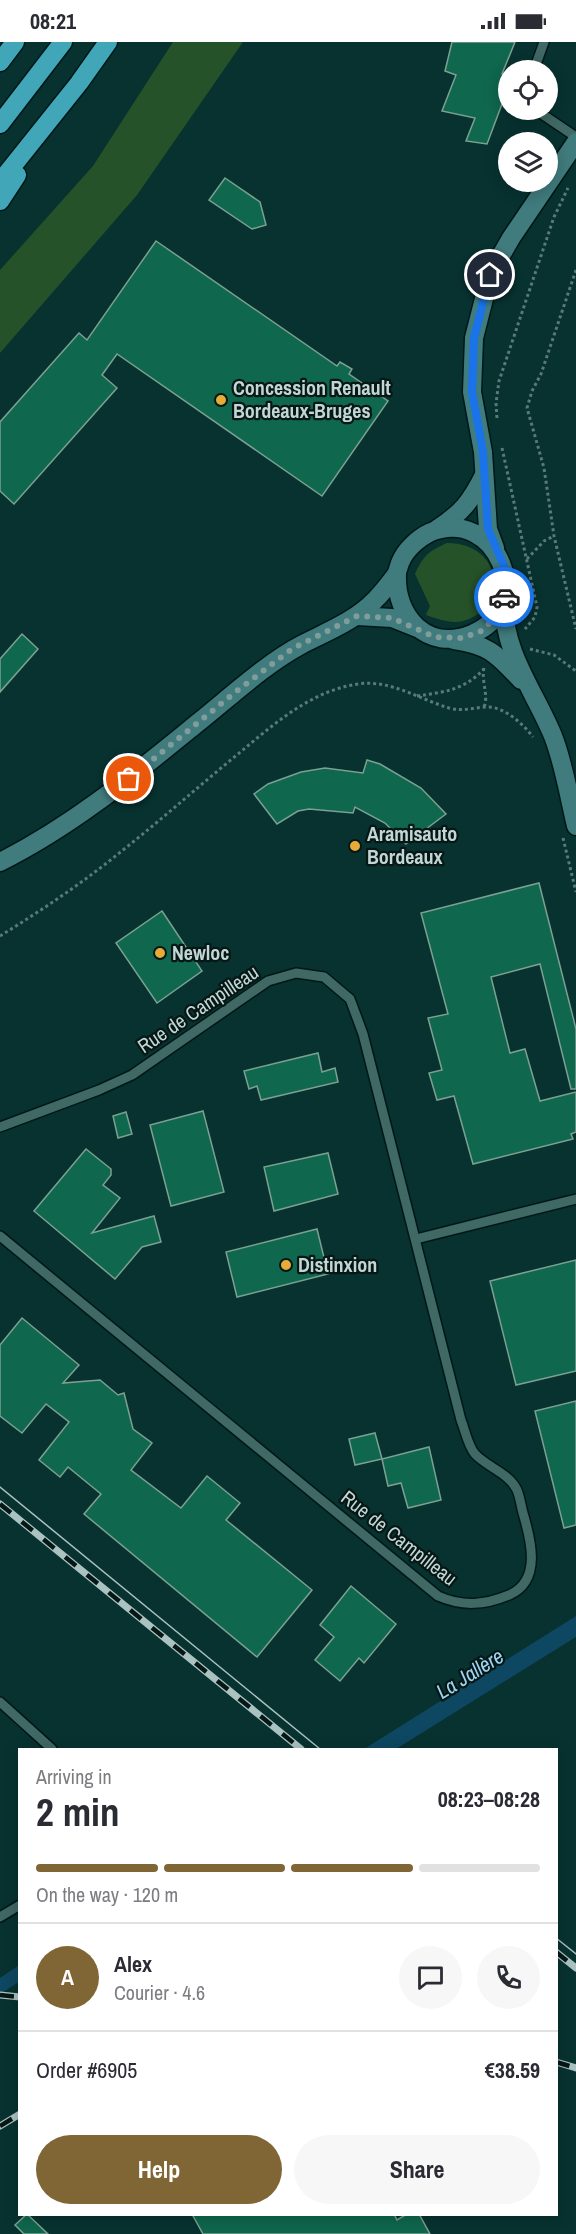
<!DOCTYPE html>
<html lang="en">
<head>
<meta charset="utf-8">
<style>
	body { margin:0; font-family:"Archivo Narrow",sans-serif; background:#f7f7f7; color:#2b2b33; height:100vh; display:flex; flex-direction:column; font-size:22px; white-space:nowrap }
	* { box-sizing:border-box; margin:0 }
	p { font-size:20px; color:#7c7c81 }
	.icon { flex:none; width:33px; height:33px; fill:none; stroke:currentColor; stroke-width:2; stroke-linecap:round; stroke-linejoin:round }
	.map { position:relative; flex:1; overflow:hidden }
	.details { position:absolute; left:18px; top:1706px; width:540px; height:468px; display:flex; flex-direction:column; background:#fff; border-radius:0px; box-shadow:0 3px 15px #0003 }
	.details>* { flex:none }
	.controls { position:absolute; left:498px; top:18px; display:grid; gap:12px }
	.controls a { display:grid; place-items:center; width:60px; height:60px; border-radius:50%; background:#fff; box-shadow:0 3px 15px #0003; font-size:30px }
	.pin { position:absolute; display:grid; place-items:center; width:51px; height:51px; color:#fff; margin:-26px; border:3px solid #fff; border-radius:50%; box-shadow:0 2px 6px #0007 }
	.courier { position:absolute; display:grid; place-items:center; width:60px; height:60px; margin:-30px; border:4px solid #1a73e8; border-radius:50%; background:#fff; color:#222; box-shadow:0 2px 8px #0007 }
	.overview em { font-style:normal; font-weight:700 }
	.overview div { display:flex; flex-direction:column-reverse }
	.overview { display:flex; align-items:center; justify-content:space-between; height:102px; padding:0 18px }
	h1 { font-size:39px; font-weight:700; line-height:45px }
	.bar { display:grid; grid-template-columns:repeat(4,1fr); gap:9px 6px; align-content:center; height:72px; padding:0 18px }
	.bar i { height:8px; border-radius:4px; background:#e1e1e2 }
	.bar .current { background:#806535 }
	.bar p { grid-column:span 4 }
	.line { display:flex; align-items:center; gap:15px; padding:0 18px; border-top:2px solid #e1e1e2 }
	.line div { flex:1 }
	.round { display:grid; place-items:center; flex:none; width:63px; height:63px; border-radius:32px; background:#f7f7f7 }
	.primary-button { display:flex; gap:12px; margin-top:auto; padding:12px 18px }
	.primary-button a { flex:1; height:69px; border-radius:36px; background:#806535; color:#fff; font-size:24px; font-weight:700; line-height:69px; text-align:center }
	.primary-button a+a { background:#f7f7f7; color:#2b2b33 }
	.status { display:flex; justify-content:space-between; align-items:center; height:42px; padding:0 30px; background:#fff; direction:ltr }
	.status svg { height:16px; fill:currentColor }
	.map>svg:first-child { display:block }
	.green { fill:#265229 }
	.water { fill:#0e4761 }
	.building { fill:#0f674d; stroke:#7ca091; stroke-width:1.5 }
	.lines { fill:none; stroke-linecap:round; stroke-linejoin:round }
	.lane-casing { stroke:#001817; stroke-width:12 }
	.secondary-casing { stroke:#001817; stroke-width:21 }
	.highway-casing { stroke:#001817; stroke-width:21 }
	.path { stroke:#597a78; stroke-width:3; stroke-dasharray:3 3; stroke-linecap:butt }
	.lane { stroke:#406864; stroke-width:9 }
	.secondary { stroke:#407b7d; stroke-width:18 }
	.highway { stroke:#41a6b8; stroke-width:18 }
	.tram { stroke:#aac2c0; stroke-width:1.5 }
	.rail-casing { stroke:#aac2c0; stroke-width:7 }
	.rail { stroke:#061715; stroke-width:4.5; stroke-dasharray:14; stroke-linecap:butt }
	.done { stroke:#819d9b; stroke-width:6; stroke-dasharray:0 10.8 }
	.route { stroke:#1a73e8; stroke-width:8 }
	.poi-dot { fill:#e7ac37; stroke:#061715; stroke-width:2 }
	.labels { text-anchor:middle; stroke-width:4.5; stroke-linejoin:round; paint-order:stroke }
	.poi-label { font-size:20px; font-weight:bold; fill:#c2d7d5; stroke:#061715; text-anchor:start }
	.street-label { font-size:20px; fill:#c2d7d5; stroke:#061715 }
	.water-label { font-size:21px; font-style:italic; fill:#9ed5f4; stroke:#061715 }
</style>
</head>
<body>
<div class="status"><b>08:21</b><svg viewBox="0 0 49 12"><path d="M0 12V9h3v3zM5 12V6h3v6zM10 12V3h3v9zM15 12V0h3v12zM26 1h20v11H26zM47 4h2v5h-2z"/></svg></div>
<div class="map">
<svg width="576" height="2192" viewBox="0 0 576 2192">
	<rect width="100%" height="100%" fill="#073230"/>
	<g class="green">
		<polygon points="173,0 243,0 137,153 0,311 0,228 93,124"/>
		<path d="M447,501C504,501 509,567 463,579C451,582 438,577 426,573L430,564L415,532C423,514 429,509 447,501Z"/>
	</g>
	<g class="water">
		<polygon points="576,1574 576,1595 396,1707 364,1707"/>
		<polygon points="19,1923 19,1940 0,1952 0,1936"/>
	</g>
	<g class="building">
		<polygon points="452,0 515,0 502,32 508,35 508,46 487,102 466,99 475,76 442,69 456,33 445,29"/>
		<polygon points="225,136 260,160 266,183 252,187 209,158"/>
		<polygon points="156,199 337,324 340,320 352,327 349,332 388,359 322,454 117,312 102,333 117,346 14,462 0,449 0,380 79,291 87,298"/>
		<polygon points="22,592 38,607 0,650 0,617"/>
		<polygon points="367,718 380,722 421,746 446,772 406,802 385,781 355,765 353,771 309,767 298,769 277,782 254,752 268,742 301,730 325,726 363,731"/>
		<polygon points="539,841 576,987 576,1047 571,1047 540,922 491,935 510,1011 525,1007 540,1059 576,1050 576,1090 571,1092 573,1097 473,1122 454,1054 437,1058 429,1031 442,1028 428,976 448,972 421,871"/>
		<polygon points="162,869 202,929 157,961 116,901"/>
		<polygon points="318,1011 322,1030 335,1026 338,1040 261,1058 257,1044 249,1047 244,1029"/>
		<polygon points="203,1069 224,1150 171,1164 150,1083"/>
		<polygon points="126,1070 132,1092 118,1096 113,1074"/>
		<polygon points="86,1107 111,1127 111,1133 103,1143 120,1156 92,1191 154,1174 161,1200 142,1205 115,1237 34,1169"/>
		<polygon points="328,1111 338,1152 274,1169 264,1125"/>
		<polygon points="317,1187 328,1232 237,1255 226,1210"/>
		<polygon points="576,1218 576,1329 516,1343 490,1239"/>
		<polygon points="22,1276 79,1323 63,1341 100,1338 118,1353 124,1351 133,1387 152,1401 131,1428 181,1466 207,1434 240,1461 226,1478 312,1548 257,1615 84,1472 101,1452 68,1425 60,1435 39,1418 69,1380 46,1362 22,1391 0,1374 0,1303"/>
		<polygon points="576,1359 576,1483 564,1486 535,1369"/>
		<polygon points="375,1391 382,1417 355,1423 349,1397"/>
		<polygon points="429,1405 441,1458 408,1466 401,1441 388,1444 382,1417"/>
		<polygon points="351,1544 396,1582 364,1621 359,1616 340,1639 315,1618 334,1595 320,1583"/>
		<polygon points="27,2172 48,2192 24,2192 15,2183"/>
		<polygon points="192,2172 394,2172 397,2178 407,2172 419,2172 430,2192 203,2192"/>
	</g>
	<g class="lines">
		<g class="lane-casing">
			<g id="lane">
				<polyline points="534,28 544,0"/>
				<polyline points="536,68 576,95"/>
				<path d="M0,1085L99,1048L132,1033L268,939L296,931L324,935L350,957L363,992L461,1378C465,1388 468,1404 475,1412C487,1425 509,1431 517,1448C520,1455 521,1464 523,1471C531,1498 542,1539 509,1553C485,1563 463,1565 438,1554L0,1194"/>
				<polyline points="416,1197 576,1157"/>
				<polyline points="0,1660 52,1707"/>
				<polyline points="0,1875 20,1863"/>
			</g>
		</g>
		<g class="secondary-casing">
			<g id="secondary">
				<path d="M437,487C462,471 471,459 484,433"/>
				<polyline points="495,506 488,487 483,410 472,350 474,296 490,233 511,196 576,100"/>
				<path d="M504,561C503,610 535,650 553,694C564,722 569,755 576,784"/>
				<polyline points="357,574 392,576 417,586"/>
				<path d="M454,598C490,603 497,613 521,638"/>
				<path d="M0,820C74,783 136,731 200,679C231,654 267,621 301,603C326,590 355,579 375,558C382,551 389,542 395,534C398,530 398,526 400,521C405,508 418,496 431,490C497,464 538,565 472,592C427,610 395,575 397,532"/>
			</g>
		</g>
		<g class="highway-casing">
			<g id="highway">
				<polyline points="0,20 15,0"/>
				<polyline points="0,82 63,0"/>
				<polyline points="0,140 79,41 108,0"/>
				<polyline points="0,159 17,133"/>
			</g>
		</g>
		<g class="path">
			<polyline points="576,228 541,332 532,349 527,366 544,426 554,494 576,587"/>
			<polyline points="497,376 496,361 499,339 554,175 568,146"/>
			<polyline points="502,406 537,565 535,575 525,587"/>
			<polyline points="527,517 544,499 554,494"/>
			<polyline points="530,607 554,613 576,629"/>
			<path d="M484,626C481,639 489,654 484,665"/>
			<path d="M417,654C445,650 464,648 484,627"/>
			<polyline points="563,796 576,850"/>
			<path d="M0,894C42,868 84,840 123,808C162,777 199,744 238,712C273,683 310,649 358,642C389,637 419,657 449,666C463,670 475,665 489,665C506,666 524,683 533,695"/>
		</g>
		<use href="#lane" class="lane"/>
		<use href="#secondary" class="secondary"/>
		<use href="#highway" class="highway"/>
		<g class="tram">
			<polyline points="0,1445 320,1707"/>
			<polyline points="556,1896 576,1912"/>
		</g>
		<g class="rail-casing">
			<g id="rail">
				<polyline points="0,1462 301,1707"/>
				<polyline points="556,1910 576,1926"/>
				<polyline points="0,1953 20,1955"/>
				<polyline points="556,2020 576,2026"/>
				<polyline points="0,2084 20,2072"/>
			</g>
		</g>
		<use href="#rail" class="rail"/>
	</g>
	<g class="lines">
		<polyline class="done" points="129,737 238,648 292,607 357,574 392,576 435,595 463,596 481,589 495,576 504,555"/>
		<polyline class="route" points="490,233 474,296 472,350 483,410 488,487 504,524 507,542 504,555"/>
	</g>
	<g class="poi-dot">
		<circle cx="221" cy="358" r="6"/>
		<circle cx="355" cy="804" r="6"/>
		<circle cx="160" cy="911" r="6"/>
		<circle cx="286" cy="1223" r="6"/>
	</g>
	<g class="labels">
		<g class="poi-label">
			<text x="233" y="353">Concession Renault<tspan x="233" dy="23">Bordeaux-Bruges</tspan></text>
			<text x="367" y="799">Aramisauto<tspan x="367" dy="23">Bordeaux</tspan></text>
			<text x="172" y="918">Newloc</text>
			<text x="298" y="1230">Distinxion</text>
		</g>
		<g class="street-label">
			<text transform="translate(198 967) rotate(-34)" y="7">Rue de Campilleau</text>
			<text transform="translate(399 1496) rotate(38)" y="7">Rue de Campilleau</text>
		</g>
		<g class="water-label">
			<text transform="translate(470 1632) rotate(-32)" y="7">La Jallère</text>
		</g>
	</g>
</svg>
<div class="controls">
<a><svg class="icon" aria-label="locate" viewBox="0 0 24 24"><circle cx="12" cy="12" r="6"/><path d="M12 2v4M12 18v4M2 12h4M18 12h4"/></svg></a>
<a><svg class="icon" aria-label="layers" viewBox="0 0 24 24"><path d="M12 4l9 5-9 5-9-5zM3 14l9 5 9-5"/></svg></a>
</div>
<div class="pin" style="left:129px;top:737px;background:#ea580c"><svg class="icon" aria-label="bag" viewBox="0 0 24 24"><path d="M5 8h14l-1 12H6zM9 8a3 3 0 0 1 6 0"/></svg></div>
<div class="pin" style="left:490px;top:233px;background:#1f2937"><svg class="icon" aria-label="home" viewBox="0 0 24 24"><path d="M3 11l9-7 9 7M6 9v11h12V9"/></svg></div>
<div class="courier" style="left:504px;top:555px"><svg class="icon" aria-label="car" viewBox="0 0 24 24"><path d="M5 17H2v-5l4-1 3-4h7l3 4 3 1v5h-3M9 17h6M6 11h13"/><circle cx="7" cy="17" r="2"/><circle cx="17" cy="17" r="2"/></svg></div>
<section class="details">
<div class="overview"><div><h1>2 min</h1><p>Arriving in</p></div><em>08:23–08:28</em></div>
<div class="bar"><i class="current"></i><i class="current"></i><i class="current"></i><i></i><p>On the way · 120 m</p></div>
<div class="line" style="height:108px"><b class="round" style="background:#806535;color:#fff">A</b><div><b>Alex</b><p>Courier · 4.6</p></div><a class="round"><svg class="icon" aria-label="chat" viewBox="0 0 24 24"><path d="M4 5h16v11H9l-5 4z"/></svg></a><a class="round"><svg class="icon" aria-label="phone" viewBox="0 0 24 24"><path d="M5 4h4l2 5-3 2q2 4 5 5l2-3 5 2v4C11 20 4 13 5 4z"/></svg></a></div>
<div class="line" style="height:78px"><div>Order #6905</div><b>€38.59</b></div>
<div class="primary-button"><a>Help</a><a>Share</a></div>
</section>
</div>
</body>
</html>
